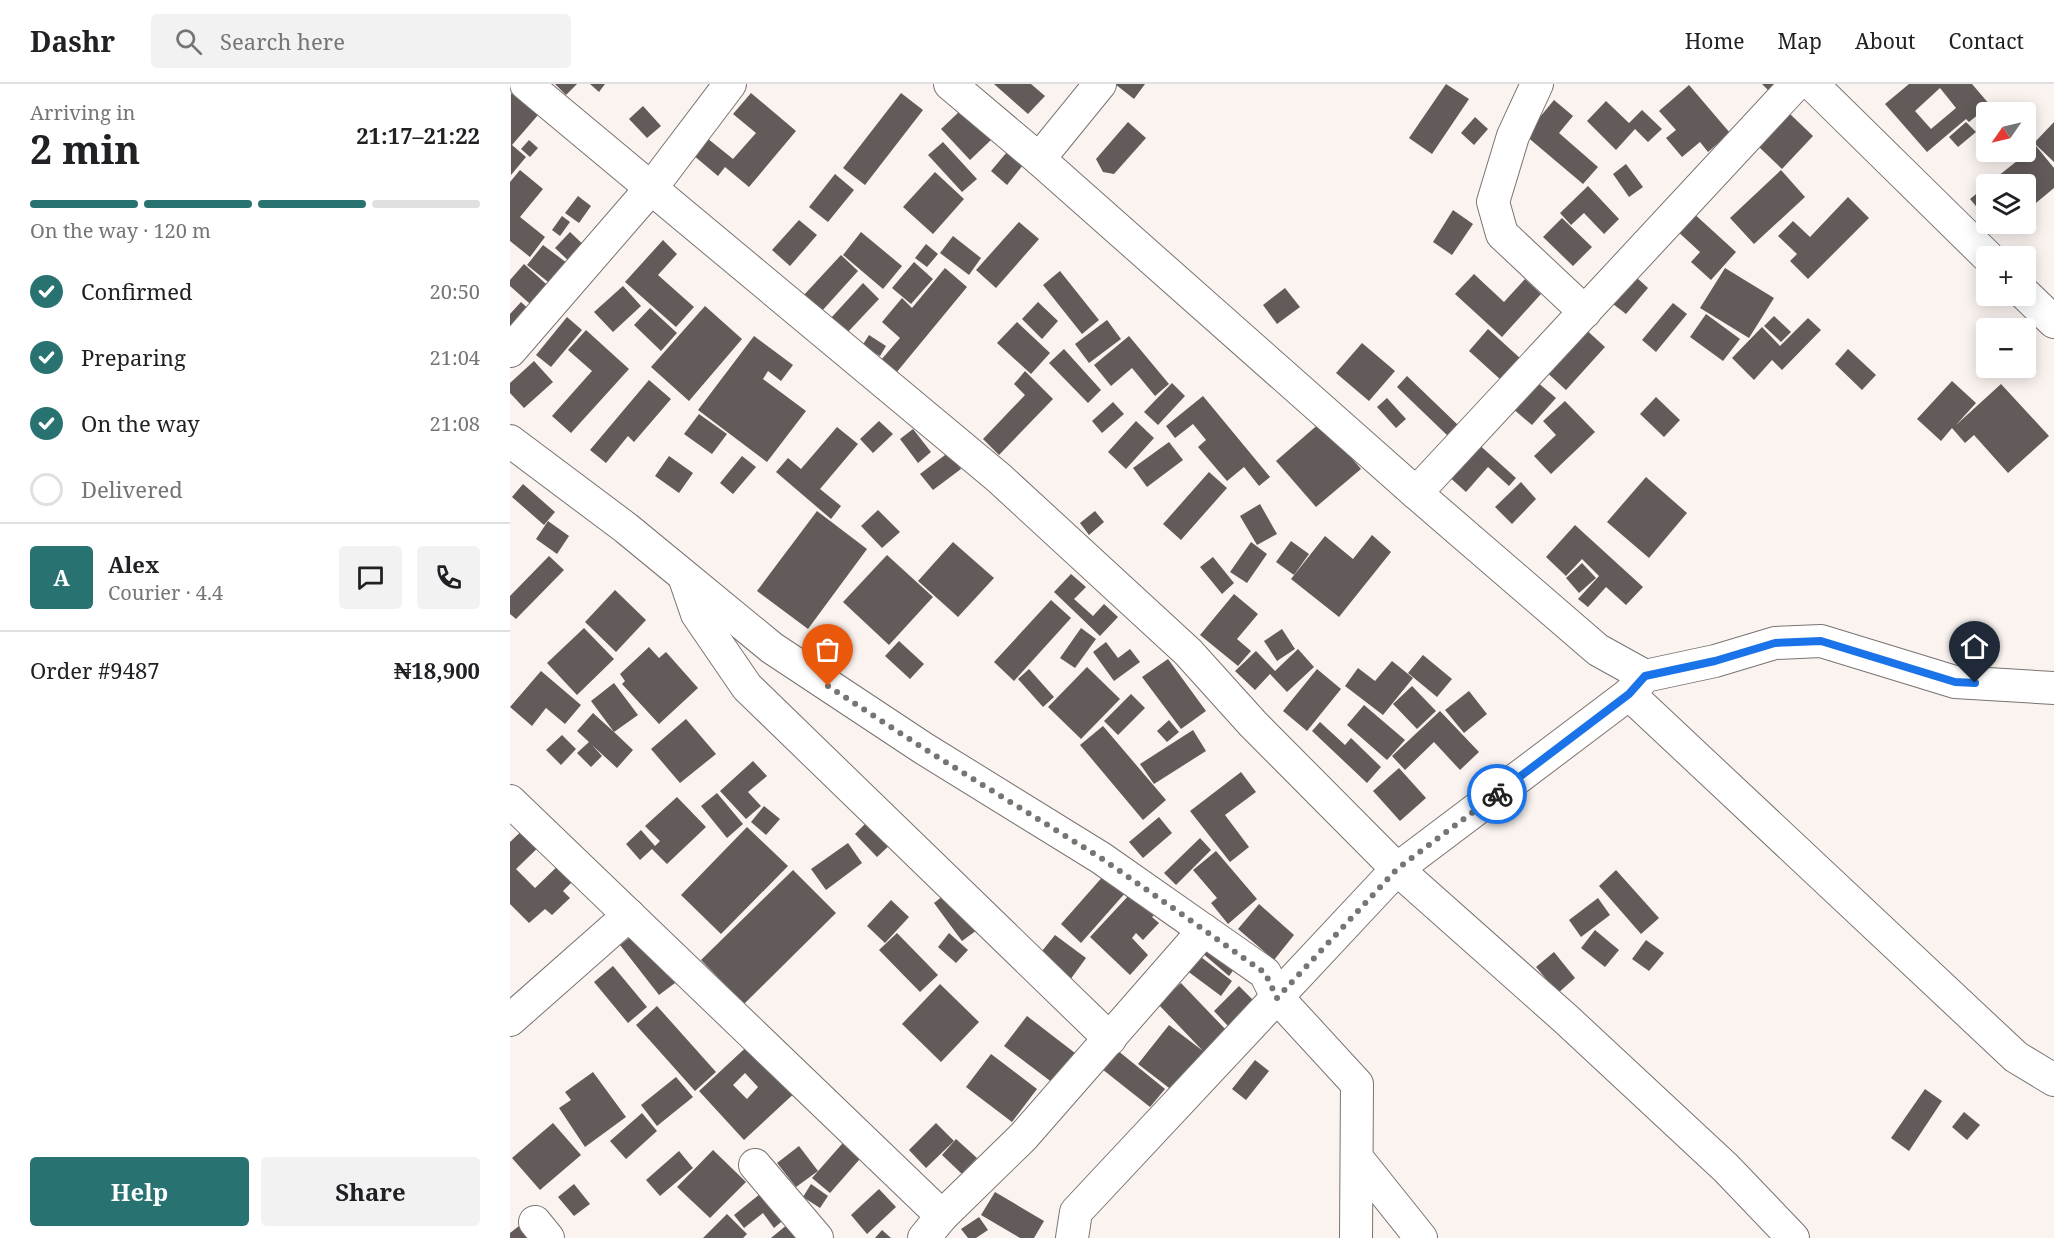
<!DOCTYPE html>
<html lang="en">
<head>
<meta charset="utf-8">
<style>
	body { margin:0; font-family:"Noto Serif",serif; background:#f2f2f2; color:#202124; height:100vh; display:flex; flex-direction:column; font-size:22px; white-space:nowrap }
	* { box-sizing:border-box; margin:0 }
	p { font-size:20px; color:#757577 }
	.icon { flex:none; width:33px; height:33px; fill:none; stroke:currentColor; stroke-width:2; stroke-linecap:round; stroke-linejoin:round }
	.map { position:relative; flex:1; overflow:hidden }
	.details { display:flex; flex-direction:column; background:#fff; width:510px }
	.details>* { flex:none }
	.needle { width:39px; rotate:236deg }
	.buttons { position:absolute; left:1466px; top:18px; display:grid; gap:12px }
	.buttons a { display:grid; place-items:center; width:60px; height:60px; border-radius:6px; background:#fff; box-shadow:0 3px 15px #0003; font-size:30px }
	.pin { position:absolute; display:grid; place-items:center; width:51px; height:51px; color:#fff; margin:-62px -26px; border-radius:50% 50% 50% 0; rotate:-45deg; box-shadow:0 0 6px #0007 }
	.pin .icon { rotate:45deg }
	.courier { position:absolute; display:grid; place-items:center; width:60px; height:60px; margin:-30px; border:4px solid #1a73e8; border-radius:50%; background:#fff; color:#222; box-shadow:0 2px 8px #0007 }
	.head em { font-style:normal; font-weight:700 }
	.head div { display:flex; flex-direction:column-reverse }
	.head { display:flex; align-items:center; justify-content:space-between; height:102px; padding:0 30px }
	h1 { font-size:39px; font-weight:700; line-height:45px }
	.bar { display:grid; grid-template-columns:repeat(4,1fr); gap:9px 6px; align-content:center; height:72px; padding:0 30px }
	.bar i { height:8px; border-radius:4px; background:#e0e0e0 }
	.bar .on { background:#287372 }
	.bar p { grid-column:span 4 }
	.line { display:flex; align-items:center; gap:15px; padding:0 30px; border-top:2px solid #e0e0e0 }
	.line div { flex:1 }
	.round { display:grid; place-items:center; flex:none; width:63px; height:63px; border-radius:6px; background:#f2f2f2 }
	ol { padding:0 30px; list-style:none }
	li { display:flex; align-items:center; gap:18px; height:66px }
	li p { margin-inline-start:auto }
	li .icon { padding:6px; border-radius:50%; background:#287372; color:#fff; stroke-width:4 }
	li:last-child { color:#757577 }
	li i { width:33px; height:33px; border:3px solid #e0e0e0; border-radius:50% }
	.primary-button { display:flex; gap:12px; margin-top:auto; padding:12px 30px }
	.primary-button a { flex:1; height:69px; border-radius:6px; background:#287372; color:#fff; font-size:24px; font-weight:700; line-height:69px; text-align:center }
	.primary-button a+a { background:#f2f2f2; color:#202124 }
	header { display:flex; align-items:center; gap:36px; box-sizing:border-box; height:84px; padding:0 30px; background:#fff; border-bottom:2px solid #e0e0e0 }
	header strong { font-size:28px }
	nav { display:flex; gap:33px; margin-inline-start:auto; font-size:21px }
	.search { width:420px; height:54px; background:#f2f2f2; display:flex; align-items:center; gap:15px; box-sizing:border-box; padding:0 21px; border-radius:6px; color:#757577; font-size:22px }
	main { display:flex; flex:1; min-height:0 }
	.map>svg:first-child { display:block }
	.building { fill:#625b59; fill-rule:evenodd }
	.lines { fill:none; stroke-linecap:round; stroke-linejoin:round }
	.minor-casing { stroke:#7a7371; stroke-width:34 }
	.minor { stroke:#fff; stroke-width:32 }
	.done { stroke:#777471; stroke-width:6; stroke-dasharray:0 10.8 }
	.route { stroke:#1a73e8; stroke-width:8 }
</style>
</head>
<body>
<header>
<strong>Dashr</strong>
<div class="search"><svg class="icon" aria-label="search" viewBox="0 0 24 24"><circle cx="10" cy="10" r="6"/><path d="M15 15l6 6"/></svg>Search here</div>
<nav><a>Home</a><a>Map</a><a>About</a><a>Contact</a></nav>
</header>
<main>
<section class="details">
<div class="head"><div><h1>2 min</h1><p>Arriving in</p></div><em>21:17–21:22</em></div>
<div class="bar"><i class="on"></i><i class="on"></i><i class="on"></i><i></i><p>On the way · 120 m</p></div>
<ol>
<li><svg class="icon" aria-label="check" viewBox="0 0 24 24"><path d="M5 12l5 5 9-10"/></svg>Confirmed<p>20:50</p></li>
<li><svg class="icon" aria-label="check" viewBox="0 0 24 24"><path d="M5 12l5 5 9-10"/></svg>Preparing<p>21:04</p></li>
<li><svg class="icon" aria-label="check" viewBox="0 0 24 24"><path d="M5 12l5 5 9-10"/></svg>On the way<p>21:08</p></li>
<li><i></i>Delivered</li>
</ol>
<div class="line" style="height:108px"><b class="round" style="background:#287372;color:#fff">A</b><div><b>Alex</b><p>Courier · 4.4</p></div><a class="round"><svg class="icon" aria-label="chat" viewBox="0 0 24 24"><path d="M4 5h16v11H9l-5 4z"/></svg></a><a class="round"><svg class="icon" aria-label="phone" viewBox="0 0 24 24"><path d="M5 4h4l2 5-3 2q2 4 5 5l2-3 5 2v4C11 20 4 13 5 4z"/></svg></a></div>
<div class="line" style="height:78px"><div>Order #9487</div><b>₦18,900</b></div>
<div class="primary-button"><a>Help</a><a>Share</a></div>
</section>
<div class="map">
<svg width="1544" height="1154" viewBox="0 0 1544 1154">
	<rect width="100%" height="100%" fill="#faf3f0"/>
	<g class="building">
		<polygon points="45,0 67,0 56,11"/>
		<polygon points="80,0 95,0 89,8"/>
		<polygon points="484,0 521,0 535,12 518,30"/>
		<polygon points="605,0 635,0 624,15"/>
		<polygon points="936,0 959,15 922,70 899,54"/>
		<polygon points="1252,0 1267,0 1260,8"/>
		<path d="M1399,0H1462L1480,21L1459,38L1456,35L1417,68L1375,20ZM1430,4L1446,24L1421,45L1405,27Z"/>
		<polygon points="1179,1 1220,49 1198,68 1190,58 1172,73 1156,54 1166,46 1149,27"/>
		<polygon points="1,9 28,31 2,61 16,73 1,91"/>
		<polygon points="241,9 286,47 239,103 215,83 208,92 183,71 197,54 223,75 246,49 223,30"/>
		<polygon points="391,9 413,26 355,101 333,84"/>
		<polygon points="1044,16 1063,32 1049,49 1088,83 1073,100 1015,51"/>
		<polygon points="1096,17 1119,39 1132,26 1152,45 1138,58 1125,45 1106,66 1077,37"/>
		<polygon points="133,22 151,42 137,54 119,35"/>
		<polygon points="451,26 481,56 460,76 431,45"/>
		<polygon points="1280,30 1303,52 1272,85 1249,63"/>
		<polygon points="965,33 978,45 964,61 951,49"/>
		<polygon points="618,38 636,54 604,90 593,88 586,75"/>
		<polygon points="1456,38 1466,48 1448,63 1439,53"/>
		<polygon points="1544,38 1544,78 1524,59"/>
		<polygon points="19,56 28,64 20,73 11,65"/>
		<polygon points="433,58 467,95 452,108 418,71"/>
		<polygon points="1526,62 1544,84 1544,104 1515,128 1515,100 1478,100"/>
		<polygon points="497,68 513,81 497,101 481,87"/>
		<polygon points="1116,80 1133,103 1119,113 1103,90"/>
		<polygon points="10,86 33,105 10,133 35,153 20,173 0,157 0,98"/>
		<polygon points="1271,86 1295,113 1244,160 1220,134"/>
		<polygon points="425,88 454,115 423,150 393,123"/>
		<polygon points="325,90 344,106 318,138 299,123"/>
		<polygon points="1078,102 1109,135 1094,150 1074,129 1061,141 1050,129"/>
		<polygon points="1476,102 1476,134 1460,115"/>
		<polygon points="68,112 81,122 69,139 55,129"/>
		<polygon points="1338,113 1359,134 1298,195 1280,177 1287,170 1268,152 1283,137 1300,153"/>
		<polygon points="943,126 963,140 942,171 923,158"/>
		<polygon points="1181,127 1226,168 1201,196 1181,178 1190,168 1165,145"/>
		<polygon points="52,132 60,138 50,152 42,146"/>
		<polygon points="1052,134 1082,163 1063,182 1033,153"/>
		<polygon points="289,136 307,151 280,182 262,166"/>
		<polygon points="509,138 529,155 486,204 466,186"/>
		<polygon points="1480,140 1501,140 1489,150"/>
		<polygon points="60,148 79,166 64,182 45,164"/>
		<polygon points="351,148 392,182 373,205 333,171"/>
		<polygon points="443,152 471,174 459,191 430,169"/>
		<polygon points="153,156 167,170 148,191 184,223 166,243 115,198"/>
		<polygon points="416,160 428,170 417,183 405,174"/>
		<polygon points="33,161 65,185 48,206 17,181"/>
		<polygon points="331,171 348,187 311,228 293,212"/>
		<polygon points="404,178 423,195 401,220 382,204"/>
		<polygon points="14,180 45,208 28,227 0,202 0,196"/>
		<polygon points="435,184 457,203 386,289 371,276 390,254 372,238 392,214 402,224"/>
		<polygon points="1215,184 1264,214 1239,254 1190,224"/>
		<polygon points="550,187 589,236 572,250 533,201"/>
		<polygon points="964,190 994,218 1015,195 1031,210 992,253 945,210"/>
		<polygon points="1126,193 1138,204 1116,230 1103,220"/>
		<polygon points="353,199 369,215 337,249 321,234"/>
		<polygon points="113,202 131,222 103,248 84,228"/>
		<polygon points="775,204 790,223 767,240 753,221"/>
		<polygon points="11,218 24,230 0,253 0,230"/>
		<polygon points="528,218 548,237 532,255 512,235"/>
		<polygon points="1163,219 1177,230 1146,268 1132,256"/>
		<polygon points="195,222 232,255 179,317 141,283"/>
		<polygon points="140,224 167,249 151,267 124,241"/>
		<polygon points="1196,230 1230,255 1213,277 1180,253"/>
		<polygon points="1264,232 1281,248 1271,258 1254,242"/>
		<polygon points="57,233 72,246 41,283 26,271"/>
		<polygon points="1298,234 1311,246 1272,286 1262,276 1244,296 1222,274 1252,243 1270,262"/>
		<polygon points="597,236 611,255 579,279 565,260"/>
		<polygon points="507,238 540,269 521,290 487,259"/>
		<polygon points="1072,242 1095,263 1056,306 1033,285"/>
		<polygon points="978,245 1011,275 991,296 959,267"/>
		<polygon points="76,246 119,285 61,349 42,332 82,287 58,266"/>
		<polygon points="359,251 376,262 370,272 352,262"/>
		<polygon points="244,252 283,281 271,297 258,287 253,295 296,327 257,378 188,326"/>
		<polygon points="619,252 659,300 645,312 622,284 601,302 584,281"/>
		<polygon points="852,259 885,287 859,317 826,289"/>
		<polygon points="554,265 591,306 578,319 539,279"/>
		<polygon points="1338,265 1366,291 1352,306 1325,280"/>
		<polygon points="24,277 43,298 14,324 0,309 0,299"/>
		<polygon points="515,287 543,315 489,371 473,355 515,311 504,300"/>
		<polygon points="897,292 949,342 939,353 887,303"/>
		<polygon points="139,296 161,315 124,358 118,352 96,379 80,366"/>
		<polygon points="1026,297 1046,314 1022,341 1002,324"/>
		<polygon points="1442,297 1466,319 1446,341 1491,300 1539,352 1498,389 1464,351 1455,359 1442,344 1431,357 1407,335"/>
		<polygon points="662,299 675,312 648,341 634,328"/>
		<polygon points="693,312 760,393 749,402 734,383 717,397 688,363 696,356 683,340 665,354 656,342"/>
		<polygon points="1146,313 1170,336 1154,353 1130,330"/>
		<polygon points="877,314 896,335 886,344 867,323"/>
		<polygon points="1055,317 1085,348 1041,390 1024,372 1046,351 1033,337"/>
		<polygon points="603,318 614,330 592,349 582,337"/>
		<polygon points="189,330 217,350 202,370 174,350"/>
		<polygon points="369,337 383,350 363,369 350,355"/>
		<polygon points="626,337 644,354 616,385 598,368"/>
		<polygon points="811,338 851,385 806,423 766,377"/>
		<polygon points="327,343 348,360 310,405 331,422 321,435 266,388 278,374 291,385"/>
		<polygon points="403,345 421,368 408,379 390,355"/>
		<polygon points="965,357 1006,394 999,402 978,383 956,408 936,390"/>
		<polygon points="659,358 673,376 637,403 623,384"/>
		<polygon points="439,368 451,385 423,406 410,390"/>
		<polygon points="159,372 183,389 169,409 145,392"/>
		<polygon points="232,372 246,383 223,410 210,399"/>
		<polygon points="699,388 717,404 671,456 653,440"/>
		<polygon points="1136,393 1177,429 1139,474 1097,438"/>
		<polygon points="1011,398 1026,415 1002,440 985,423"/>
		<polygon points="13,400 45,428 34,441 2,413"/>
		<polygon points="750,420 767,450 747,461 730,432"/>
		<polygon points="368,426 390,448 372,464 351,442"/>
		<polygon points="307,427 357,465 298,545 247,507"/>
		<polygon points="585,427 594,438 579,451 570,439"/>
		<polygon points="38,437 59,452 47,470 26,455"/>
		<polygon points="1065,441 1133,503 1116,521 1096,503 1078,523 1068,515 1089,492 1072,475 1056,492 1036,473"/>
		<polygon points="862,451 881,468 829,533 781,495 815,452 843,475"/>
		<polygon points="781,457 799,470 784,491 766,478"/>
		<polygon points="443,458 484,494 448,533 408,497"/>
		<polygon points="741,458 757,470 737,499 720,488"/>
		<polygon points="377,471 423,513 379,561 333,518"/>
		<polygon points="39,472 54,486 6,535 0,530 0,512"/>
		<polygon points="703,473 724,499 712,510 690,483"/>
		<polygon points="1072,479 1086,494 1069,509 1056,494"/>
		<polygon points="561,490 576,503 564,515 583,532 594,520 608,533 590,552 544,508"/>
		<polygon points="105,506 136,536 106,568 75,538"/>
		<polygon points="724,510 748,530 727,555 741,567 728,582 690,551"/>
		<polygon points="541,516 561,534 504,597 484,578"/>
		<polygon points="74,544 104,575 67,611 37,579"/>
		<polygon points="571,544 586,555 565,584 550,574"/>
		<polygon points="772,545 785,565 767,577 754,557"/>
		<polygon points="389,557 414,580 400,595 375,572"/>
		<polygon points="596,558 608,574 620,565 630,578 604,597 583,568"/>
		<polygon points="139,563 149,574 156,568 188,604 149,640 112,600 115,597 110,590"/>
		<polygon points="788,565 804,583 777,608 760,590 745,606 725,587 746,567 765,587"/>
		<polygon points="913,571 942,595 927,613 898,589"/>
		<polygon points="658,575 696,627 671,645 632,593"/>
		<polygon points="882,577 903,594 873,631 835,602 848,584 865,597"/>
		<polygon points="577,583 610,615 571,655 538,623"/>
		<polygon points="519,585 544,613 533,623 508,595"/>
		<polygon points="807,585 831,605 797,647 773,627"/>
		<polygon points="31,587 71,621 55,640 36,624 22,642 0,623"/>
		<polygon points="104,599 128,631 104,648 123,666 107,684 82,661 92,672 81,683 67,669 79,658 67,647 83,629 104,648 81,617"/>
		<polygon points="902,602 926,627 907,645 883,620"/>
		<polygon points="959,607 977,630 954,649 935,626"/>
		<polygon points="621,610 635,624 608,651 594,637"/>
		<polygon points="854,621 895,656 877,676 837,641"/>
		<polygon points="930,627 969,668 950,686 924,658 895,686 882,672"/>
		<polygon points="176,635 206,670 170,699 141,665"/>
		<polygon points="659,636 669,648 657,658 647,647"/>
		<polygon points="810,638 835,661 841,654 871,683 857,699 802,647"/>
		<polygon points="593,642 656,716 633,736 570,661"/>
		<polygon points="683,646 696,667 644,700 630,680"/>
		<polygon points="52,651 66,665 51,681 36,666"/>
		<polygon points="243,677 257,692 238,708 251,722 236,735 210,707"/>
		<polygon points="889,684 916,714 890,737 863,707"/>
		<polygon points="731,688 746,708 715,731 739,763 720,778 680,727"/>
		<polygon points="207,709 233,740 217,754 191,722"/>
		<polygon points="167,713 196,743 157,780 142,765 130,776 116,760 131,746 145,762 150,757 135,742"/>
		<polygon points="254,722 270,735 256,751 241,738"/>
		<polygon points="649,733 662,749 633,774 619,758"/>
		<polygon points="358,737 381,760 367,773 345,750"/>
		<polygon points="21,738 37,755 6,785 25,804 54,776 69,791 53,807 60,814 42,831 35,825 19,839 0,820 0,758"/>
		<polygon points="237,743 278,782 211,850 171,811"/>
		<polygon points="690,754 701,766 666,801 654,789"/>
		<polygon points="338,759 352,779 316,806 301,785"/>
		<polygon points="706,767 747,815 718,840 701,819 707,814 683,786"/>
		<polygon points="283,786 326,829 234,920 191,876"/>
		<polygon points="1106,786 1149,834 1131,850 1089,802"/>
		<polygon points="595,790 616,808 571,859 551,840"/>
		<polygon points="438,808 467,846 452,857 424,819"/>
		<polygon points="621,809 647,828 642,833 649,839 633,856 626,849 622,854 638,871 620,891 580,853"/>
		<polygon points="1088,814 1100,831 1071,853 1059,836"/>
		<polygon points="381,816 399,833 375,859 357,842"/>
		<polygon points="749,820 784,851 764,876 728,845"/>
		<polygon points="131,845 169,896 149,911 110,861"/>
		<polygon points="1085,846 1109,866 1095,883 1071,864"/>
		<polygon points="387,849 428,891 410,908 369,866"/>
		<polygon points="439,849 458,866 446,879 428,863"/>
		<polygon points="545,851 576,874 560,896 528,872"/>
		<polygon points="1136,856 1154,869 1139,887 1122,875"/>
		<polygon points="697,861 725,884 719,892 691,868"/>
		<polygon points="1044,868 1065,894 1048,909 1026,883"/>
		<polygon points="687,870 722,897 711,912 676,886"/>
		<polygon points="103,882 137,923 118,939 84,898"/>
		<polygon points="671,899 717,947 694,968 663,1007 628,980 659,941 693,967 648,920"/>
		<polygon points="430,900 469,938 431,978 392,940"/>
		<polygon points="729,902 743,916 718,942 704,927"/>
		<polygon points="147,922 206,988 185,1007 126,941"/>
		<polygon points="517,932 565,969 543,999 494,962"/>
		<path d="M244,956L289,1005L234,1056L189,1007ZM235,989L248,1003L237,1015L223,1001Z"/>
		<polygon points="607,966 655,1005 640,1023 592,985"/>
		<polygon points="481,970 527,1005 502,1038 456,1003"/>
		<polygon points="745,976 759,987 736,1016 722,1005"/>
		<polygon points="83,988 116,1033 75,1063 49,1024 61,1016 55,1008"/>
		<polygon points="166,993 183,1013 147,1042 131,1021"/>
		<polygon points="1415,1005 1432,1017 1399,1067 1381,1054"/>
		<polygon points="1454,1028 1470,1041 1457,1056 1442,1043"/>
		<polygon points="132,1029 147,1047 116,1075 100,1057"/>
		<polygon points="43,1039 71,1071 30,1106 2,1074"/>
		<polygon points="426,1039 444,1057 416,1084 399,1066"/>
		<polygon points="339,1052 356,1068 320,1109 302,1094"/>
		<polygon points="446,1055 467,1074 452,1090 432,1071"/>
		<polygon points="289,1062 308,1087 286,1103 267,1079"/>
		<polygon points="203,1066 236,1098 200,1134 167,1103"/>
		<polygon points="169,1067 183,1084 150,1112 136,1096"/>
		<polygon points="64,1100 80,1120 64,1132 48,1113"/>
		<polygon points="301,1100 318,1112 310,1124 293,1113"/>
		<polygon points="369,1105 386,1123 357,1150 341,1131"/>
		<polygon points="255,1106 277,1133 264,1144 253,1129 234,1144 224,1131"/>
		<polygon points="485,1108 534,1137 524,1154 510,1154 471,1131"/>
		<polygon points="217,1130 237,1150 233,1154 193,1154"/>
		<polygon points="469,1133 478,1146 466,1154 458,1154 451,1145"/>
		<polygon points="278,1140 290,1154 261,1154"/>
		<polygon points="9,1142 18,1154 0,1154 0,1149"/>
		<polygon points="372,1146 381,1154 365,1154"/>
	</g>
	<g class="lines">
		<g class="minor-casing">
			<g id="minor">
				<polyline points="16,0 489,394 678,568 743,640 887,785 1057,936 1216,1084 1283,1154"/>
				<polyline points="440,0 529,75 906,409 1088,566 1135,592"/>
				<polyline points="1027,0 1003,52 983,118 992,150 1075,228"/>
				<polyline points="1302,0 1477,172"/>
				<polyline points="529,75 590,0"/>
				<polyline points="1515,210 1544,238"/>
				<polyline points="0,267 142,103 220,0"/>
				<polyline points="0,357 116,444 262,564 413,664 591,774 755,889 767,913 847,1000 846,1154"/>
				<polyline points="906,409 1286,0"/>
				<polyline points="175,495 187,530 237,603 600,955"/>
				<polyline points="1119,610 1506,973 1544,996"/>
				<polyline points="0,717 432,1132"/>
				<polyline points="0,936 119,831"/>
				<polyline points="847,1074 911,1154"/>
				<polyline points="245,1081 307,1154"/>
				<polyline points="25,1138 38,1154"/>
				<polyline points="414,1154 432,1132 513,1053 694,846"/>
				<polyline points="562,1154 566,1128 887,785 1119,610 1135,592 1205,577 1265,559 1311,557 1445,598 1544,604"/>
			</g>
		</g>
		<use href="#minor" class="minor"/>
	</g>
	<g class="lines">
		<polyline class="done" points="318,602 413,664 591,774 660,822 755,889 767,914 887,785 987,710"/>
		<polyline class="route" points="987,710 1119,610 1135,592 1205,577 1265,559 1311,557 1445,598 1465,599"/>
	</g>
</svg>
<div class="buttons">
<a><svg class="needle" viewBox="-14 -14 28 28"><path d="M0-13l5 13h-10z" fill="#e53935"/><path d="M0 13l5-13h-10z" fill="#757577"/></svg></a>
<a><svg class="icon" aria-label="layers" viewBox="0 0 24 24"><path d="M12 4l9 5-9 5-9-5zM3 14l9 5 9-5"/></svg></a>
<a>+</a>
<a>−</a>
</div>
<div class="pin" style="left:318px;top:602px;background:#ea580c"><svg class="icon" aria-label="bag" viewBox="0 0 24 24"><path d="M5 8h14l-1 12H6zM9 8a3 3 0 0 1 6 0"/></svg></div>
<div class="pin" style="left:1465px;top:599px;background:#1f2937"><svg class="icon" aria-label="home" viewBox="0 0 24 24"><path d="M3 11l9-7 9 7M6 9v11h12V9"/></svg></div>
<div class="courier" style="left:987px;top:710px"><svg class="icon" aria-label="bike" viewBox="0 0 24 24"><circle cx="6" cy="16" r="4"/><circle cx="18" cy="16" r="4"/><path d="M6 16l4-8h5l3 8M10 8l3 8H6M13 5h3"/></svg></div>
</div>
</main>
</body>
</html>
